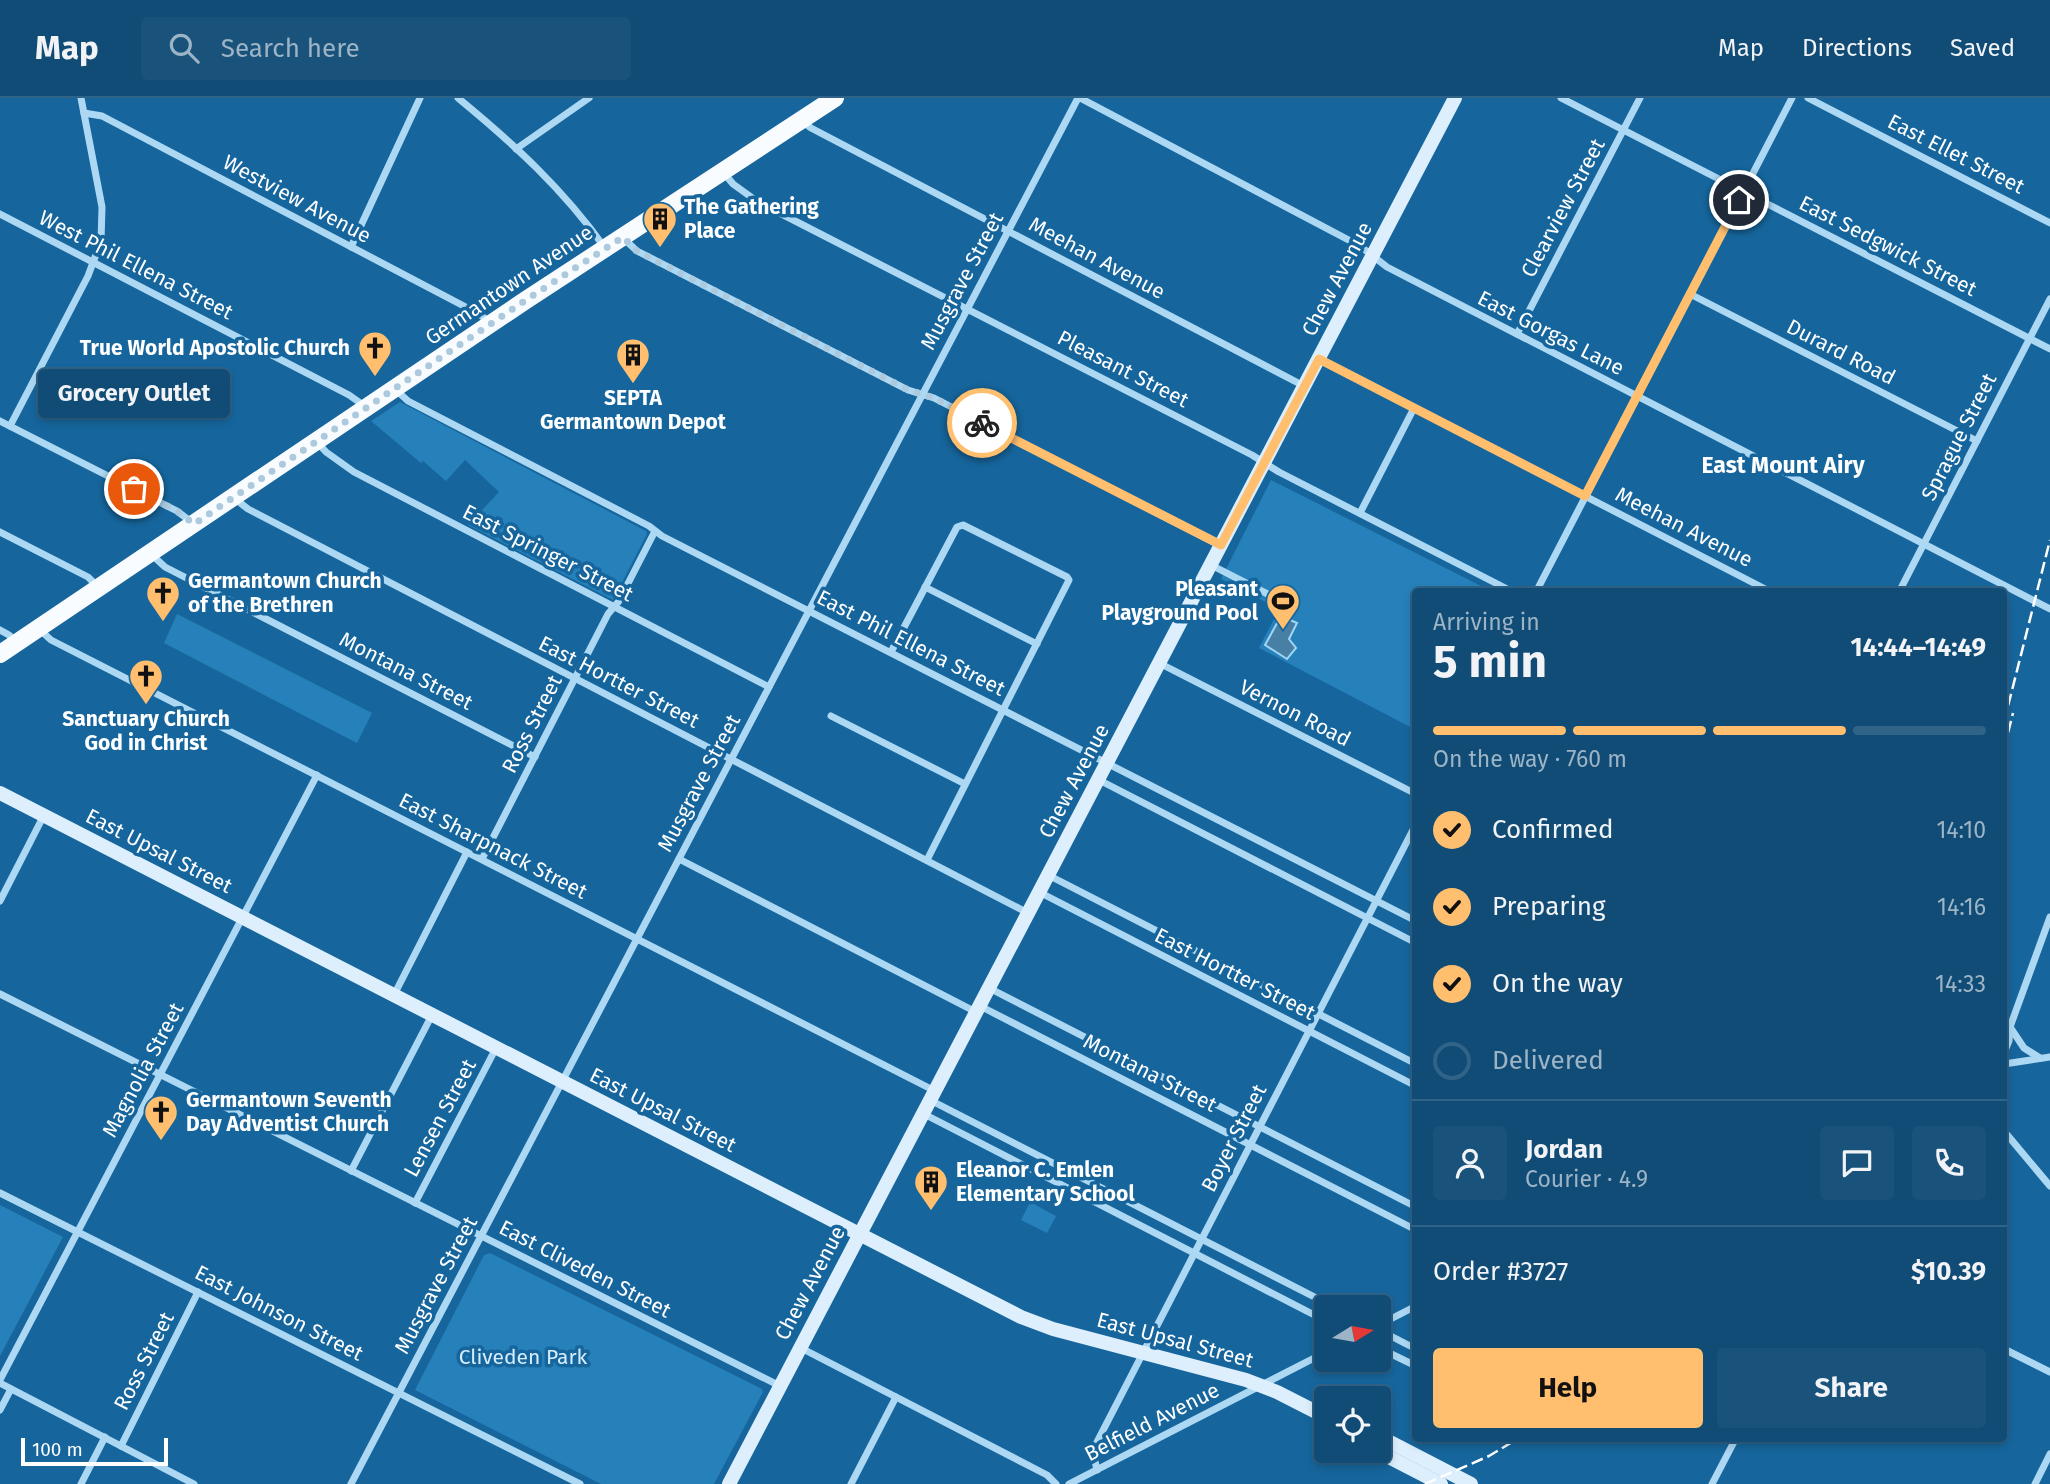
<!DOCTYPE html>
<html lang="en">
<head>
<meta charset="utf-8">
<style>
	body { margin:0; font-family:"Fira Sans",sans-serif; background:#19537b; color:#f1f3f6; height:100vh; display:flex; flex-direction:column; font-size:26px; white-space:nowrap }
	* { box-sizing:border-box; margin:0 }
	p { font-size:23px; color:#9cb4c5 }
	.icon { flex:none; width:38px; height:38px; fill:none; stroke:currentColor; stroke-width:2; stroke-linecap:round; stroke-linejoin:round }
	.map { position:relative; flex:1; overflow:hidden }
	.panel { position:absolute; left:1412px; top:490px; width:595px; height:854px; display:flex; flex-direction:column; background:#104c76; border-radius:7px; box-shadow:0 4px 10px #0003,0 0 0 2px #306388 }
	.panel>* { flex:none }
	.needle { width:46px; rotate:79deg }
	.fabs { position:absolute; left:1314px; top:1197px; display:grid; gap:14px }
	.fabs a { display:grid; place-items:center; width:77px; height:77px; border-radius:7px; background:#104c76; box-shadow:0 4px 10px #0003,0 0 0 2px #306388; font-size:35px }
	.scale { position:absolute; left:21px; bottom:18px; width:147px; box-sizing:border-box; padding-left:7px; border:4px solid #fff; border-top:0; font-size:19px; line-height:24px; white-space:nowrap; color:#fff; -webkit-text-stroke:5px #16669d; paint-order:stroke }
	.pin { position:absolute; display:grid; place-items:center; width:60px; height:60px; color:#fff; margin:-30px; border:4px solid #fff; border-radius:50%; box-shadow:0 2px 7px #0007 }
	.courier { position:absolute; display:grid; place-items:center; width:70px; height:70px; margin:-35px; border:5px solid #ffbf6f; border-radius:50%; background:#fff; color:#222; box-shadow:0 2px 9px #0007 }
	.bubble { position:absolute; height:49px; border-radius:7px; background:#104c76; box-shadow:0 4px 10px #0003,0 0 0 2px #306388; font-size:23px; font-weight:700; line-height:49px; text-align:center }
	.overview em { font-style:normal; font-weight:700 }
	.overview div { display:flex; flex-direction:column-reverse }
	.overview { display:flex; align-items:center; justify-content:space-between; height:119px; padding:0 21px }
	h1 { font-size:46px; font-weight:700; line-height:52px }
	.bar { display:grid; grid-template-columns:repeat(4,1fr); gap:10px 7px; align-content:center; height:84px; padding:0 21px }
	.bar i { height:9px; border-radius:5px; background:#306388 }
	.bar .selected { background:#ffbf6f }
	.bar p { grid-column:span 4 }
	.line { display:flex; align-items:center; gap:18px; padding:0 21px; border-top:2px solid #306388 }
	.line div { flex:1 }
	.round { display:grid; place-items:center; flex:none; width:74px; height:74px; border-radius:7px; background:#19537b }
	ol { padding:0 21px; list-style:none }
	li { display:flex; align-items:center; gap:21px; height:77px }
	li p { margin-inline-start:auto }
	li .icon { padding:7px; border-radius:50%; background:#ffbf6f; color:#111; stroke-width:4 }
	li:last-child { color:#9cb4c5 }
	li i { width:38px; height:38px; border:4px solid #306388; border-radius:50% }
	.button { display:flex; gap:14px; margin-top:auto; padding:14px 21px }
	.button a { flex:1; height:80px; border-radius:7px; background:#ffbf6f; color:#111; font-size:28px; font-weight:700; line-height:80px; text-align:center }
	.button a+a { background:#19537b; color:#f1f3f6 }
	header { display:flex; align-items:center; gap:42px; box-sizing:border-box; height:98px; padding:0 35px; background:#104c76; border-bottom:2px solid #306388 }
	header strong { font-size:33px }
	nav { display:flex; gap:38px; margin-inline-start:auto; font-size:24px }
	.search { width:490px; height:63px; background:#19537b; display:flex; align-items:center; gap:18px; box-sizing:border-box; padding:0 24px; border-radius:7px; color:#9cb4c5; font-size:26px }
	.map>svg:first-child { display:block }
	.green { fill:#2680b9 }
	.water { fill:#487fa5; stroke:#a0d5f5; stroke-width:2 }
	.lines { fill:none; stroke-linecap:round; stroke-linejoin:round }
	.street { stroke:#add8f3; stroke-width:7 }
	.secondary { stroke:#ddeffc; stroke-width:14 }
	.primary { stroke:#f9fcff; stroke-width:18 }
	.rail { stroke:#fff; stroke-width:2.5; stroke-dasharray:12 5; stroke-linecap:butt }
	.done { stroke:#adc9dd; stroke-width:7; stroke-dasharray:0 12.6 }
	.route { stroke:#ffbf6f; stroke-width:9 }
	.labels { text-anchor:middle; stroke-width:7; stroke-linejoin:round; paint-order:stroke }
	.street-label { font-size:21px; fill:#fff; stroke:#16669d }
	.poi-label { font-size:21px; font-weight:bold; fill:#fff; stroke:#16669d; text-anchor:start }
	.park-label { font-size:21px; fill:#d5edfd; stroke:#16669d }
	.neighbourhood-label { font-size:23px; font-weight:bold; fill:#fff; stroke:#16669d }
</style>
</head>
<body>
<header>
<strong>Map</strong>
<div class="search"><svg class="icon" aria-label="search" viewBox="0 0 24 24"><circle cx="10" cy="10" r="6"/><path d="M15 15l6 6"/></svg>Search here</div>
<nav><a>Map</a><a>Directions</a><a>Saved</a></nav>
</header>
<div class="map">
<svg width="2050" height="1386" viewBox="0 0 2050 1386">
	<rect width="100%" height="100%" fill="#16669d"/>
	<g class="green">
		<polygon points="400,304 646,433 647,436 613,502 468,427 499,394 465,362 446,383 423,363 421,365 371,323"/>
		<polygon points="1271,382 1491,493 1416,494 1416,632 1259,550 1279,511 1221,481"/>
		<polygon points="177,516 372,615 357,645 164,545"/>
		<polygon points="1030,1104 1056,1118 1047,1135 1021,1122"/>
		<polygon points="0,1107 63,1139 0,1258"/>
		<polygon points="490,1155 762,1291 763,1294 714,1386 601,1386 415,1292 484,1157"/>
	</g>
	<polygon class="water" points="1281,518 1297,525 1289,541 1296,550 1287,561 1265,547"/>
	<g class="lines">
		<g class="street">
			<path d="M458,0C514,46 563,91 605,150"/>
			<polyline points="1080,0 1360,148 1387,169 2050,511"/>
			<polyline points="1561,0 2050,251"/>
			<polyline points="1808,0 2050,125"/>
			<polyline points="84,15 102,18 479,216 491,225"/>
			<polyline points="802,23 811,30 1304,288"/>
			<polyline points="516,51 589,0"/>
			<polyline points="724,75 733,86 758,104 1252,357 1279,374 1513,494"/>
			<polyline points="0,116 349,297 366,309"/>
			<polyline points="623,140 637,153 908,292 934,300 1221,448"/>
			<polyline points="351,149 420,0"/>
			<polyline points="1690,196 1977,343"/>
			<polyline points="1517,236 1640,0"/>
			<polyline points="1319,261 1771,494"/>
			<polyline points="396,292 408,303 649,428 662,438 1416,823"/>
			<polyline points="0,323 177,413 194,426"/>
			<polyline points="10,328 88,178 101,143 102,109 81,0"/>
			<polyline points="317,344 326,354 354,374 769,589"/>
			<polyline points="234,400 248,411 1028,815"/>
			<polyline points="1360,415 1414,310"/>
			<polyline points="0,434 88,479 99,490"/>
			<polyline points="151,456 165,469 535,659"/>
			<polyline points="1211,467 1287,506"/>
			<polyline points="925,489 1037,546"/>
			<polyline points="1536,494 1792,0"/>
			<polyline points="1899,494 2050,201"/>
			<polyline points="39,531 51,542 935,993"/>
			<polyline points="0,532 9,537 16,544"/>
			<polyline points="891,554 957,429 963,427 1067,479 1069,482 927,762"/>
			<polyline points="1159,565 1416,696"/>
			<polyline points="831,618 965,686"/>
			<polyline points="1099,682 1416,845"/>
			<polyline points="482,761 608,516 619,503 655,433"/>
			<polyline points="679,761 976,914"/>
			<polyline points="1048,777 1416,966"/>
			<polyline points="1039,794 1416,988"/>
			<polyline points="0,803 44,717"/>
			<polyline points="989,890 1416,1109"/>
			<polyline points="0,896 780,1288"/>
			<polyline points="394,897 467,754"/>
			<polyline points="980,908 1416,1132"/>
			<polyline points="2010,929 2024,950 2040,960"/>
			<polyline points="2004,955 2009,943 2010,929 2050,819"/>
			<polyline points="2004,966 2050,959"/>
			<polyline points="930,1002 1334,1209"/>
			<polyline points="924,1016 1326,1223"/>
			<polyline points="2004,1033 2050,1088"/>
			<polyline points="351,1073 432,917"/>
			<polyline points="0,1095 580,1386"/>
			<polyline points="415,1105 496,950"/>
			<polyline points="1379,1227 1416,1208"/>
			<polyline points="1379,1232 1416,1251"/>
			<polyline points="801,1250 1047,1377 1056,1386"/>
			<polyline points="1379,1250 1416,1268"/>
			<polyline points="2004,1251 2050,1274"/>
			<polyline points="0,1282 317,677"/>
			<polyline points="0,1285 194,1386"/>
			<polyline points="0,1312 11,1291"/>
			<polyline points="121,1348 198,1194"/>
			<polyline points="1097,1372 1094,1359 1097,1344 1416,726"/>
			<polyline points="81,1386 105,1339"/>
			<polyline points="351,1386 1078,0"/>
			<polyline points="851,1386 896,1299"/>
			<polyline points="1069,1386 1326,1254"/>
			<polyline points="1712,1386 1736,1340"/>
			<polyline points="2035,1386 2050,1356"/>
		</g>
		<g class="secondary">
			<polyline points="0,695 1021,1219 1053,1231 1246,1282 1277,1294 1326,1319"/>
			<polyline points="1379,1342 1388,1343 1471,1386"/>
			<polyline points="1379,1352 1383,1356 1441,1386"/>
			<polyline points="729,1386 1455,0"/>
		</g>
		<polyline class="primary" points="0,556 526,202 835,0"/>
		<g class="rail">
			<polyline points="2004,624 2050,442"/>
			<polyline points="2004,651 2013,615"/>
			<polyline points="1425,1386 1489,1358 1519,1340"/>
		</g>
	</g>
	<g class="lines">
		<polyline class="done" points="134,391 177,413 194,426 526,202 623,139 637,153 908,292 934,300 982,325"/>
		<polyline class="route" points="982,325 1221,447 1319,261 1585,398 1739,102"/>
	</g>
	<defs>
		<g id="building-pin" transform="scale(1.75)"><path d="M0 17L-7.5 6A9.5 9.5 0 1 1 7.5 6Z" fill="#ffbf6f" stroke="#16669d"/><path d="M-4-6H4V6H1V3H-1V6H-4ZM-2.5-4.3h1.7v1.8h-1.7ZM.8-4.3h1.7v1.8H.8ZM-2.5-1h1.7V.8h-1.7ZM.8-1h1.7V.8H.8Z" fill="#111"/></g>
		<g id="church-pin" transform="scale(1.75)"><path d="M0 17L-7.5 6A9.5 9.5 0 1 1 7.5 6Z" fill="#ffbf6f" stroke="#16669d"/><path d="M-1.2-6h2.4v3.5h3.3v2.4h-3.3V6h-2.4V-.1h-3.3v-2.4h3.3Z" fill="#111"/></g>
		<g id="stadium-pin" transform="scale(1.75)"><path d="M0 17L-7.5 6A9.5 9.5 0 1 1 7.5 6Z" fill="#ffbf6f" stroke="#16669d"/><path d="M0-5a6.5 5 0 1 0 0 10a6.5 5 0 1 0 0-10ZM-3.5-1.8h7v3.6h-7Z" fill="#111"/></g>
	</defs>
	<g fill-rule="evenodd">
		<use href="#building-pin" x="660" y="121"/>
		<use href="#church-pin" x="375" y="250"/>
		<use href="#building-pin" x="633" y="257"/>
		<use href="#church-pin" x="163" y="495"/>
		<use href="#stadium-pin" x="1283" y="503"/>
		<use href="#church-pin" x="146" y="578"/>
		<use href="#church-pin" x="161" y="1014"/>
		<use href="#building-pin" x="931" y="1084"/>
	</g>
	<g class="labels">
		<g class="street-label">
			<text transform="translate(1956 56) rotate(27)" y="7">East Ellet Street</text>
			<text transform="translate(297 101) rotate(28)" y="7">Westview Avenue</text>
			<text transform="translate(1563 110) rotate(-62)" y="7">Clearview Street</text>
			<text transform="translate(1888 148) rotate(27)" y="7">East Sedgwick Street</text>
			<text transform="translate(1097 160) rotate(28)" y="7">Meehan Avenue</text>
			<text transform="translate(136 167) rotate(27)" y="7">West Phil Ellena Street</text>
			<text transform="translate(1337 181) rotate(-62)" y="7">Chew Avenue</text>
			<text transform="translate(962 183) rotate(-62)" y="7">Musgrave Street</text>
			<text transform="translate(509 187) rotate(-34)" y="7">Germantown Avenue</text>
			<text transform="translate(1551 235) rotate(27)" y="7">East Gorgas Lane</text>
			<text transform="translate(1841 254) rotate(27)" y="7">Durard Road</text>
			<text transform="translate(1123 271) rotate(27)" y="7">Pleasant Street</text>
			<text transform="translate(1959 339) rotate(-63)" y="7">Sprague Street</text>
			<text transform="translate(1684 429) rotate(27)" y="7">Meehan Avenue</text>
			<text transform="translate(548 455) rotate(27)" y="7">East Springer Street</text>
			<text transform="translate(911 545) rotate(27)" y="7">East Phil Ellena Street</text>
			<text transform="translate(406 573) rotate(27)" y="7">Montana Street</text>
			<text transform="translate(619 584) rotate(27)" y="7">East Hortter Street</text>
			<text transform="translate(1295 615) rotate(27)" y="7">Vernon Road</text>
			<text transform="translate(532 626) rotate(-63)" y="7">Ross Street</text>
			<text transform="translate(1074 683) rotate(-62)" y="7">Chew Avenue</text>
			<text transform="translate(699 685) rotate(-62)" y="7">Musgrave Street</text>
			<text transform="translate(493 748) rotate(27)" y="7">East Sharpnack Street</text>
			<text transform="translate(159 753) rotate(27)" y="7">East Upsal Street</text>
			<text transform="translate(1235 876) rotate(27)" y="7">East Hortter Street</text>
			<text transform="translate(143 972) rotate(-62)" y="7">Magnolia Street</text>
			<text transform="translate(1150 975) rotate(27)" y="7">Montana Street</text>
			<text transform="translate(663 1012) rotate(27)" y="7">East Upsal Street</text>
			<text transform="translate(440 1020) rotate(-62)" y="7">Lensen Street</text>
			<text transform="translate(1234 1040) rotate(-63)" y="7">Boyer Street</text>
			<text transform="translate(585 1171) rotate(27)" y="7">East Cliveden Street</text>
			<text transform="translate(810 1185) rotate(-62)" y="7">Chew Avenue</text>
			<text transform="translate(436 1187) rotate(-62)" y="7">Musgrave Street</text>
			<text transform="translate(279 1215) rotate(27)" y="7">East Johnson Street</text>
			<text transform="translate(1175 1242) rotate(15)" y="7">East Upsal Street</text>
			<text transform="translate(144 1263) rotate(-63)" y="7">Ross Street</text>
			<text transform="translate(1152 1324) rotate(-27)" y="7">Belfield Avenue</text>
		</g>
		<g class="poi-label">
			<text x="684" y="116">The Gathering<tspan x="684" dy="24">Place</tspan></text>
			<text x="350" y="257" text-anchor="end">True World Apostolic Church</text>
			<text x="633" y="307" text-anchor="middle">SEPTA<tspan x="633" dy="24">Germantown Depot</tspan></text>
			<text x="188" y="490">Germantown Church<tspan x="188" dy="24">of the Brethren</tspan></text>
			<text x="1258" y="498" text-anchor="end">Pleasant<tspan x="1258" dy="24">Playground Pool</tspan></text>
			<text x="146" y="628" text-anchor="middle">Sanctuary Church<tspan x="146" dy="24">God in Christ</tspan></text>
			<text x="186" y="1009">Germantown Seventh<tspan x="186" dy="24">Day Adventist Church</tspan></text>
			<text x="956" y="1079">Eleanor C. Emlen<tspan x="956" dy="24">Elementary School</tspan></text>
		</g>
		<g class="park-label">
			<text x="523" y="1266">Cliveden Park</text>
		</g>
		<g class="neighbourhood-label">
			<text x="1783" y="375">East Mount Airy</text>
		</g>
	</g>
</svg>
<div class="fabs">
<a><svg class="needle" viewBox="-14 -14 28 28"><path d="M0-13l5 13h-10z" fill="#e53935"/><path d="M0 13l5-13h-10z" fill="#9cb4c5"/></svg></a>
<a><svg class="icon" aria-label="locate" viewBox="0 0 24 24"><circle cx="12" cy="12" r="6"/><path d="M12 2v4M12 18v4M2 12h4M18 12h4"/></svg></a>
</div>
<div class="scale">100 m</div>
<div class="pin" style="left:134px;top:391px;background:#ea580c"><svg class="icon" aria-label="bag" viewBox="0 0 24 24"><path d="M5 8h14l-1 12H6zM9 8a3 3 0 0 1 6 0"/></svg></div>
<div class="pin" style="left:1739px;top:102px;background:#1f2937"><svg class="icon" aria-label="home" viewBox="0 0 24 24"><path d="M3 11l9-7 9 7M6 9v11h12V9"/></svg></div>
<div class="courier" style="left:982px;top:325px"><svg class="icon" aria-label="bike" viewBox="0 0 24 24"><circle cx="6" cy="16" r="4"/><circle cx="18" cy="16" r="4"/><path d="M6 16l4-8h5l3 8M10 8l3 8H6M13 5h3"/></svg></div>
<div class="bubble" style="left:38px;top:271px;width:192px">Grocery Outlet</div>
<section class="panel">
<div class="overview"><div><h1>5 min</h1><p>Arriving in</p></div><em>14:44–14:49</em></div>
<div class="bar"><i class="selected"></i><i class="selected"></i><i class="selected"></i><i></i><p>On the way · 760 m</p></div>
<ol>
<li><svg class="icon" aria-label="check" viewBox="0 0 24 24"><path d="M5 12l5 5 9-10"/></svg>Confirmed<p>14:10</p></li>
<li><svg class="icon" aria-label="check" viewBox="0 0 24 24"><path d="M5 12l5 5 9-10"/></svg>Preparing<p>14:16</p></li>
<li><svg class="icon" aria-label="check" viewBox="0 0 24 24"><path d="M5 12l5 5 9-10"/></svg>On the way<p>14:33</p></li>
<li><i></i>Delivered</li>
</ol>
<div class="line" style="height:126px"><a class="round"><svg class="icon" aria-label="person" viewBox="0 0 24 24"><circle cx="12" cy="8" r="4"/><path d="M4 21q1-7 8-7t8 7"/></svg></a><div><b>Jordan</b><p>Courier · 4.9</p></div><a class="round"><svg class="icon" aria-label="chat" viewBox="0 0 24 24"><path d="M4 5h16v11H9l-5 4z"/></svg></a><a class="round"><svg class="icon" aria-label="phone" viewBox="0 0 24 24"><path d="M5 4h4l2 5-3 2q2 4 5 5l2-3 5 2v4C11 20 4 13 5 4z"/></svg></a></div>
<div class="line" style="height:91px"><div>Order #3727</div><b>$10.39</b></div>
<div class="button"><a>Help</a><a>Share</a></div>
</section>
</div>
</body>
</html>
